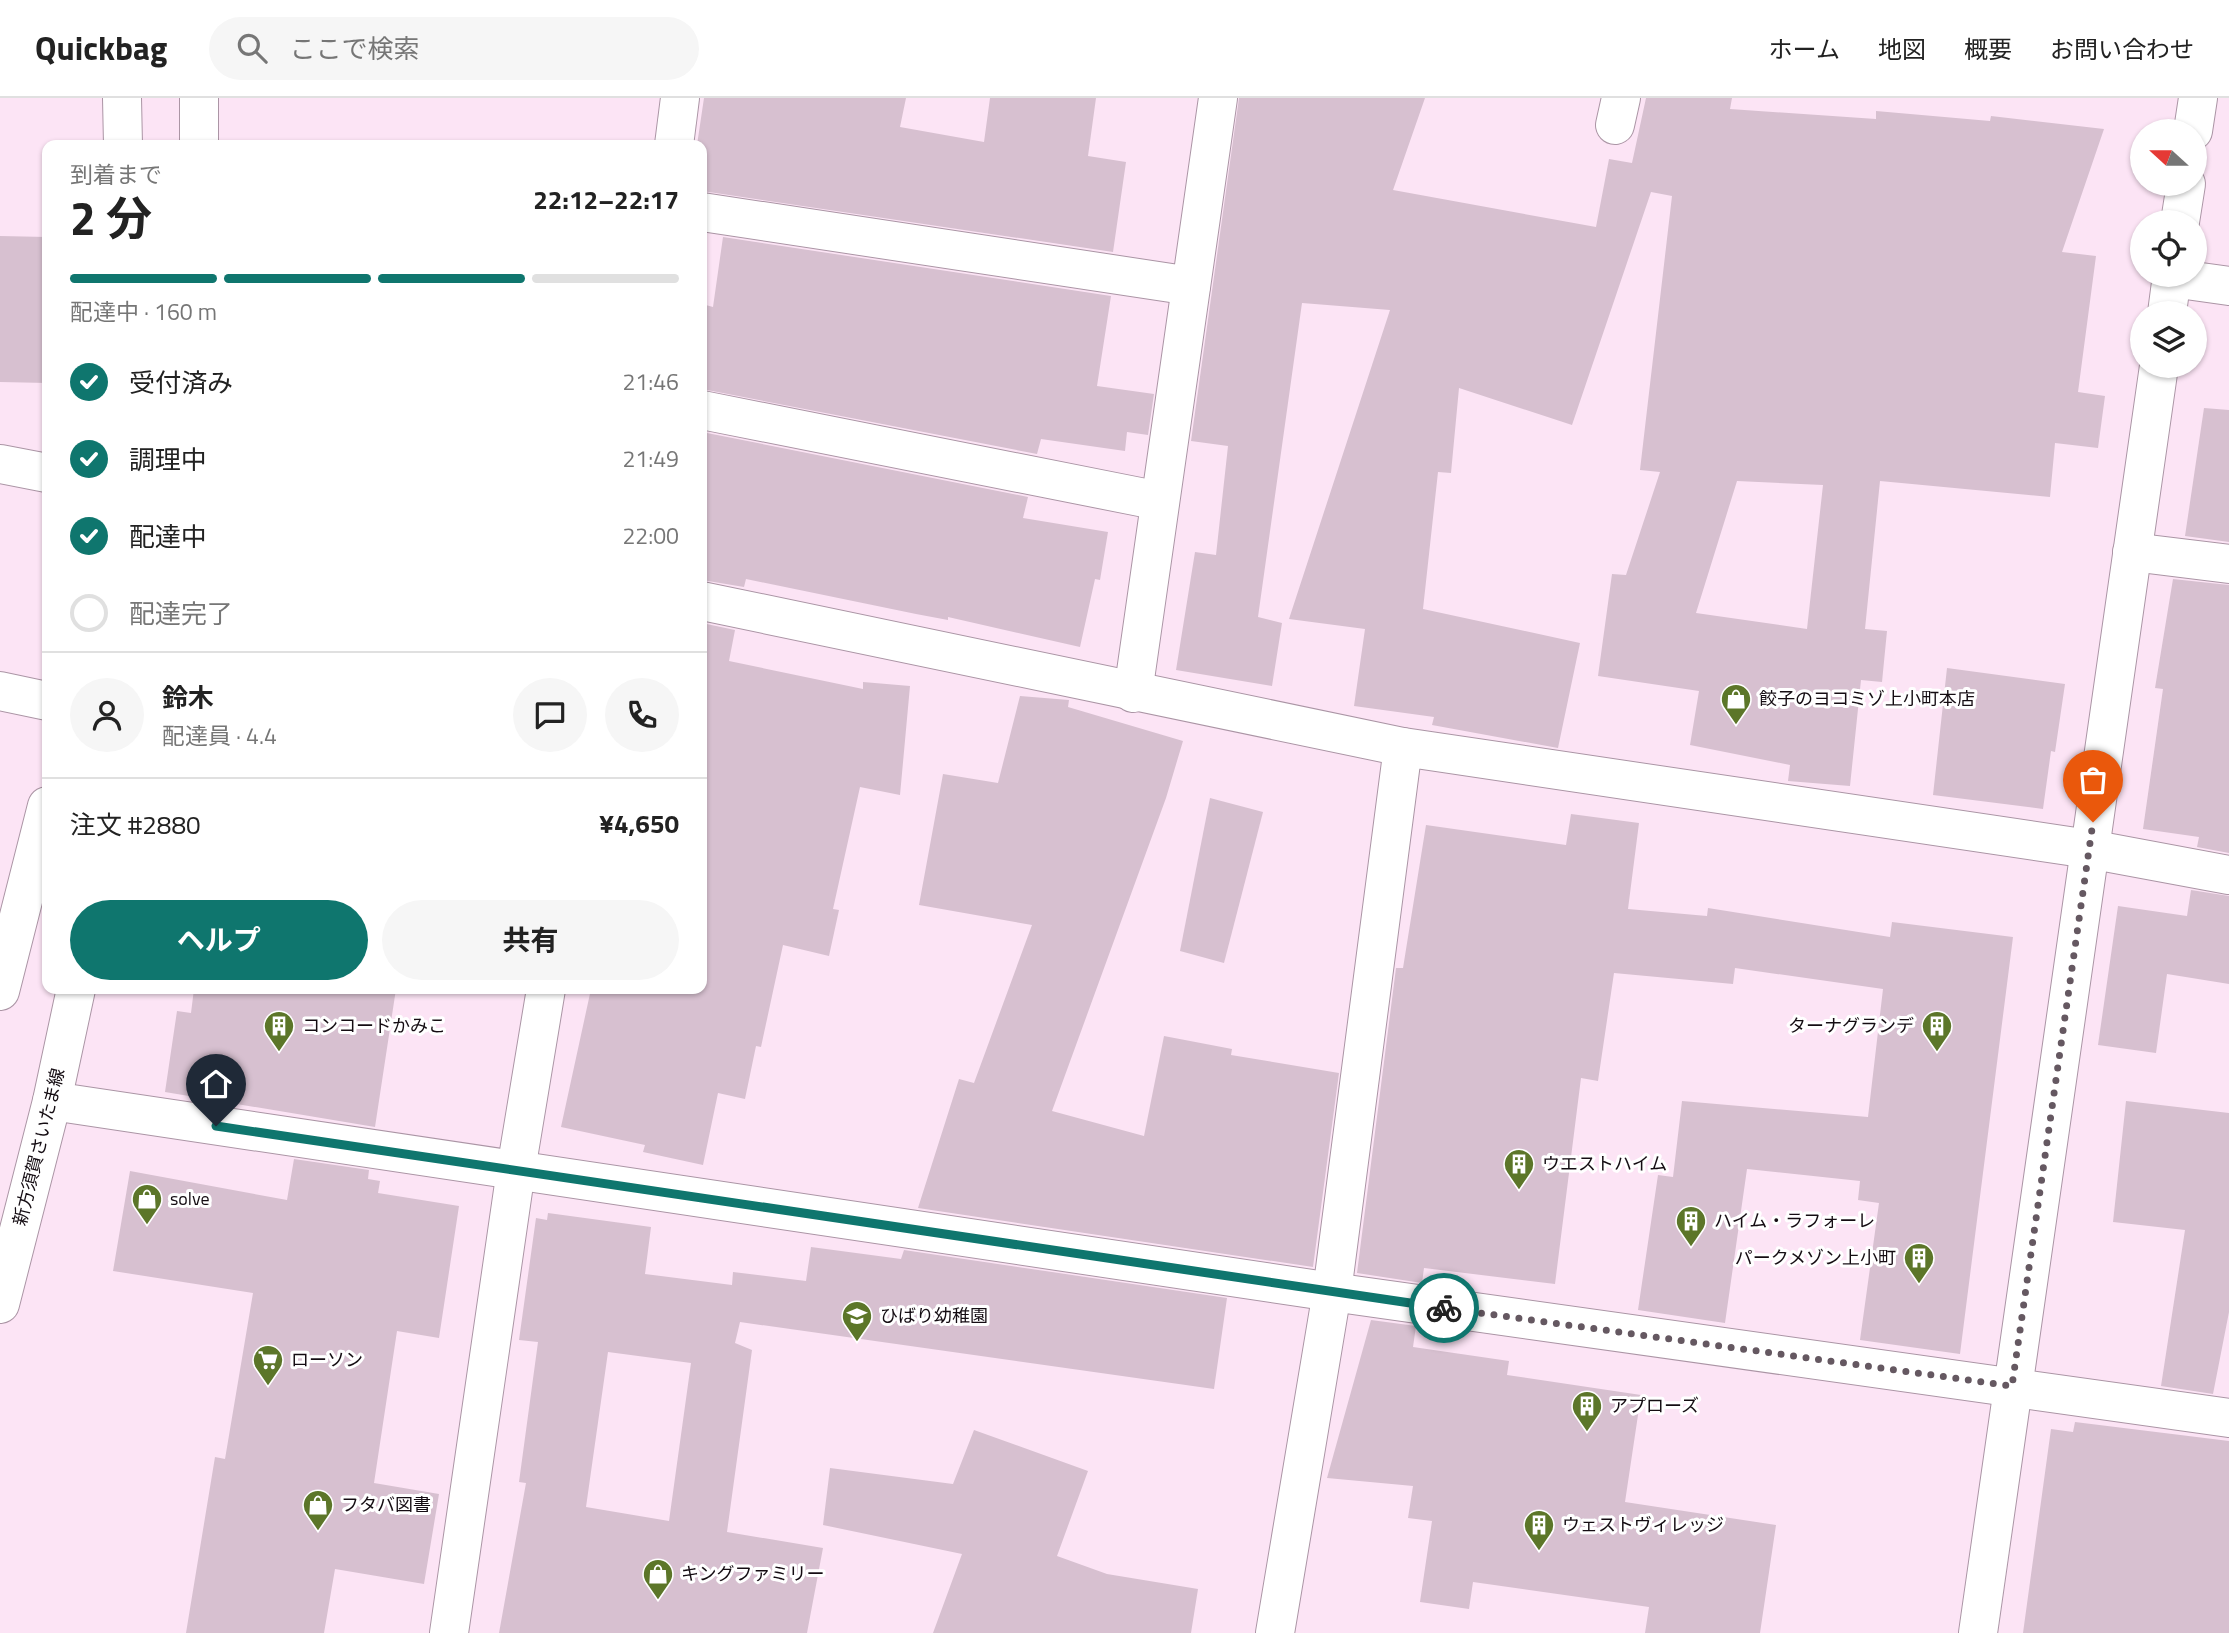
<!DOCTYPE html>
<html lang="ja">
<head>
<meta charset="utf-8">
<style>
	body { margin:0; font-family:"Titillium Web","Noto Sans JP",sans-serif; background:#f6f6f6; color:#222; height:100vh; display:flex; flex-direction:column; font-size:26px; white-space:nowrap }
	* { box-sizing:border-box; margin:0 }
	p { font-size:23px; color:#767676 }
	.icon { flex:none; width:38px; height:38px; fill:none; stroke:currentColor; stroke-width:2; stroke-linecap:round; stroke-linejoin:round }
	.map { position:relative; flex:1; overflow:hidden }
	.panel { position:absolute; left:42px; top:42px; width:665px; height:854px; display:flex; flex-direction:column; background:#fff; border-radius:14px; box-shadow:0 2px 5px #0004 }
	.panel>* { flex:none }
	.needle { width:46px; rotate:291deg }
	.buttons { position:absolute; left:2130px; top:21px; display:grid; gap:14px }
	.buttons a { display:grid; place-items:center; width:77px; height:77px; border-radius:50%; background:#fff; box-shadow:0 2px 5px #0004; font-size:35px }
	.pin { position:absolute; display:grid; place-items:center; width:60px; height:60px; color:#fff; margin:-72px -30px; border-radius:50% 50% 50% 0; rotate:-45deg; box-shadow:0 0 7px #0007 }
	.pin .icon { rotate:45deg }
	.courier { position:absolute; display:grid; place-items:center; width:70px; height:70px; margin:-35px; border:5px solid #0f766e; border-radius:50%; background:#fff; color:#222; box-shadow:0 2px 9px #0007 }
	.head em { font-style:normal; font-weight:700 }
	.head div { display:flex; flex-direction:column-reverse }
	.head { display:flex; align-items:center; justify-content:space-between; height:119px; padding:0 28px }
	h1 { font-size:46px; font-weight:700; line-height:52px }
	.bar { display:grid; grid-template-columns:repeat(4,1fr); gap:10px 7px; align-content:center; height:84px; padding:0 28px }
	.bar i { height:9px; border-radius:5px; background:#e0e0e0 }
	.bar .active { background:#0f766e }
	.bar p { grid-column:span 4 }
	.line { display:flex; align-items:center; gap:18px; padding:0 28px; border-top:2px solid #e0e0e0 }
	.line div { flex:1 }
	.round { display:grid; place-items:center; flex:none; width:74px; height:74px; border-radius:37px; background:#f6f6f6 }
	ol { padding:0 28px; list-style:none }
	li { display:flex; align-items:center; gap:21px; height:77px }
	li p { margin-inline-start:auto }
	li .icon { padding:7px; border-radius:50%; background:#0f766e; color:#fff; stroke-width:4 }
	li:last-child { color:#767676 }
	li i { width:38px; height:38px; border:4px solid #e0e0e0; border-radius:50% }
	.primary-button { display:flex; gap:14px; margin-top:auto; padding:14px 28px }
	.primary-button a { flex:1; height:80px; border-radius:42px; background:#0f766e; color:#fff; font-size:28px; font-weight:700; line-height:80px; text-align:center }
	.primary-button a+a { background:#f6f6f6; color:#222 }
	header { display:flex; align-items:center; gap:42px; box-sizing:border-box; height:98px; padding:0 35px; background:#fff; border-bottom:2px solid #e0e0e0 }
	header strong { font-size:33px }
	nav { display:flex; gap:38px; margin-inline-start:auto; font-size:24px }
	.search { width:490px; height:63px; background:#f6f6f6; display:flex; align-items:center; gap:18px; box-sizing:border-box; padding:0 24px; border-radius:38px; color:#767676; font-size:26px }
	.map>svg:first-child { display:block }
	.building { fill:#d7c0d0; fill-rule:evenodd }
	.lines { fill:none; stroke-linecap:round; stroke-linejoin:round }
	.street-casing { stroke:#ab95a5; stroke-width:40 }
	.secondary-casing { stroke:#ab95a5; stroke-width:40 }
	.street { stroke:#fff; stroke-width:38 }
	.secondary { stroke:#fff; stroke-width:38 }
	.done { stroke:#655861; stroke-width:7; stroke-dasharray:0 12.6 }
	.route { stroke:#0f766e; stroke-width:9 }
	.labels { text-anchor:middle; stroke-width:6; stroke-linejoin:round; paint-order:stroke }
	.poi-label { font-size:18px; fill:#140c12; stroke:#fff; text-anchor:start }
	.street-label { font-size:18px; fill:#140c12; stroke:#fff }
</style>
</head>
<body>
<header>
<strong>Quickbag</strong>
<div class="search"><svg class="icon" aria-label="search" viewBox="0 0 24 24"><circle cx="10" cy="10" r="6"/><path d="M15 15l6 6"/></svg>ここで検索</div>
<nav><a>ホーム</a><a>地図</a><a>概要</a><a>お問い合わせ</a></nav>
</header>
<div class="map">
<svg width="2229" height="1535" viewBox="0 0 2229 1535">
	<rect width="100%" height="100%" fill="#fce4f5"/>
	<g class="building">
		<polygon points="704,0 906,0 900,29 984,44 990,0 1096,0 1088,58 1126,64 1113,154 702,93 702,47 697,47"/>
		<path d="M1239,0H1425L1393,92L1596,129L1609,61L1632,65L1646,0H1732L1730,11L1876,21V13L1990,23L1991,18L2104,31L2062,154L2096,158L2078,294L2105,298L2098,350L2055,345L2050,399L1880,383L1865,531L1887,533L1882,584L1861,582L1850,688L1788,683L1790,667L1690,647L1699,593L1598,578L1612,476L1626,477L1660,374L1640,372L1672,98L1651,94L1572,327L1459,290L1451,375L1438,374L1423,511L1580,545L1558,650L1432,627L1434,619L1354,608L1365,531L1289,521L1390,212L1302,205L1258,519L1282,525L1272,588L1176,572L1195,454L1216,457L1228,348L1191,343ZM1737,383L1823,387L1807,531L1696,515Z"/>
		<polygon points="0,138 47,139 47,285 0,284"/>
		<polygon points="723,139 1111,198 1097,288 1154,296 1148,337 1127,334 1125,353 1041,341 1037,356 702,291 702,206 713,209"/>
		<polygon points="2204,310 2229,312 2229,444 2185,438"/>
		<polygon points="702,334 1028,399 1023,420 1108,434 1100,482 1095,481 1080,549 948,519 948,522 916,516 746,481 744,489 702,482"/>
		<polygon points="2173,481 2229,487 2229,755 2197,749 2199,739 2143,731 2163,591 2155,590"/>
		<polygon points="702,525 735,532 729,563 863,591 863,584 910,588 900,697 860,689 833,811 839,812 829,858 783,847 761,949 756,948 745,1001 718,995 703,1067 643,1054 645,1047 561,1029 591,891 702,891"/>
		<polygon points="1947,570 2065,586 2055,654 2051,653 2043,711 1933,697"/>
		<polygon points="1020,598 1069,602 1068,609 1183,643 1166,700 1052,1013 1144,1038 1164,938 1232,951 1231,957 1339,975 1313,1169 918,1110 959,981 974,985 1032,827 919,807 943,676 998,685"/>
		<polygon points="1210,700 1263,714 1224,865 1180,853"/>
		<polygon points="1571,716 1639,725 1628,811 1707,818 1708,810 1890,839 1892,824 2013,839 1960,1256 1860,1242 1879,1105 1858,1102 1860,1083 1747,1071 1725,1225 1638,1212 1658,1077 1673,1079 1682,1003 1868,1019 1883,891 1735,870 1733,886 1614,875 1598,983 1581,980 1555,1186 1424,1170 1422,1185 1357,1175 1396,870 1403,870 1426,727 1566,747"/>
		<polygon points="2191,792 2229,798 2229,886 2167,876 2156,955 2098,947 2118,808 2187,818"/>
		<polygon points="194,891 396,891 375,1029 165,994 177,913 191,915"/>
		<polygon points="2126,1003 2229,1015 2229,1214 2213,1296 2161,1288 2185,1132 2113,1124"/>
		<polygon points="294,1061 369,1072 368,1081 380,1083 378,1095 459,1108 439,1240 397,1233 374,1385 439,1396 424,1486 335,1471 324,1535 186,1535 215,1359 225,1361 253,1195 113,1173 130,1073 287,1102"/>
		<path d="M548,1115L651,1129L645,1176L732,1187L733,1174L806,1183L811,1149L901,1161L904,1152L1227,1200L1214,1291L740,1224L735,1245L752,1252L727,1434L823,1450L807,1535H499L526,1385L519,1384L538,1244L519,1242L536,1120L547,1122ZM608,1254L691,1265L669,1423L586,1409Z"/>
		<polygon points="1371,1222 1416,1228 1413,1249 1509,1263 1507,1277 1641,1297 1625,1404 1776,1427 1760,1535 1645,1535 1649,1509 1473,1484 1469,1511 1420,1504 1432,1423 1408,1420 1413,1388 1327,1380"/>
		<polygon points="2075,1324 2229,1343 2229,1535 2023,1535 2051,1331 2073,1334"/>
		<polygon points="974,1332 1088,1373 1057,1458 1107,1476 1198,1491 1191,1535 933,1535 962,1456 823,1427 830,1370 953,1386"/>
	</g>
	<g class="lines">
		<g class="street-casing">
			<g id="street">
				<polyline points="1615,27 1621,0"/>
				<polyline points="674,47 680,0"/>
				<polyline points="702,114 1191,188"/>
				<polyline points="2172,180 2229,188"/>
				<polyline points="702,312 1160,403"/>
				<polyline points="2132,454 2229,466"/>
				<polyline points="0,593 47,603"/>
				<polyline points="1133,595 1218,0"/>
				<polyline points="52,1003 1332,1194 2229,1320"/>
				<polyline points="449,1535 516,1072 546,891"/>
				<polyline points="1275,1535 1332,1194 1403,649 2089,751 2229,777"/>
			</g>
		</g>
		<g class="secondary-casing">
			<g id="secondary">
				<polyline points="122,0 123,47"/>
				<polyline points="199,0 199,47"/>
				<polyline points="2193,33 2198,0"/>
				<polyline points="2180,124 2186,86"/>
				<polyline points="2167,215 2172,177"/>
				<polyline points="0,366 47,375"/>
				<polyline points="702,503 1403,649"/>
				<polyline points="0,893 47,708"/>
				<polyline points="0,1206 52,1003 76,891"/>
				<polyline points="1978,1535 2159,268"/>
			</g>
		</g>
		<use href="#street" class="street"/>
		<use href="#secondary" class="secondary"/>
	</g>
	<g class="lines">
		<polyline class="done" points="1444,1210 2012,1288 2093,724"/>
		<polyline class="route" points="216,1028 1444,1210"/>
	</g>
	<defs>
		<g id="shop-pin" transform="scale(1.575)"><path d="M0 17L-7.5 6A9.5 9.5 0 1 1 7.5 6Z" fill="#5c7629" stroke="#fff"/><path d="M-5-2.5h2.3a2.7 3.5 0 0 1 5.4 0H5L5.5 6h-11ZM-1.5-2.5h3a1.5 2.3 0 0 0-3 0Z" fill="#fff"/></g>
		<g id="building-pin" transform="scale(1.575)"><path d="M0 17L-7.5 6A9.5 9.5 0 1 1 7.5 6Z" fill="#5c7629" stroke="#fff"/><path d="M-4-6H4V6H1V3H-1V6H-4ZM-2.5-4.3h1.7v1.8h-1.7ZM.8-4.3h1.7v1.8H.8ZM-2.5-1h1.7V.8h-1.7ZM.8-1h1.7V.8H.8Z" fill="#fff"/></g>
		<g id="school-pin" transform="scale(1.575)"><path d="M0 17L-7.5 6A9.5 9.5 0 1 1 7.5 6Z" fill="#5c7629" stroke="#fff"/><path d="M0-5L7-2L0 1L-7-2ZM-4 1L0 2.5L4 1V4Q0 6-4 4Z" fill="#fff"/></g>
		<g id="supermarket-pin" transform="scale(1.575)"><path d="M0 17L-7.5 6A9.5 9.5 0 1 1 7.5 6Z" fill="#5c7629" stroke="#fff"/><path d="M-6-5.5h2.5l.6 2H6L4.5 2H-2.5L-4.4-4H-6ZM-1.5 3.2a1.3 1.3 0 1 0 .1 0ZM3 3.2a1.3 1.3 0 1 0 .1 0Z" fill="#fff"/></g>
	</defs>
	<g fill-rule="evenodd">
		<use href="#shop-pin" x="1736" y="601"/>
		<use href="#building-pin" x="279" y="928"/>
		<use href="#building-pin" x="1937" y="928"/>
		<use href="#building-pin" x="1519" y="1066"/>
		<use href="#shop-pin" x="147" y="1101"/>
		<use href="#building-pin" x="1691" y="1123"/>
		<use href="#building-pin" x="1919" y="1160"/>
		<use href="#school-pin" x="857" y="1218"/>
		<use href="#supermarket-pin" x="268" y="1262"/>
		<use href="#building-pin" x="1587" y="1308"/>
		<use href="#shop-pin" x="318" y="1407"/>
		<use href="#building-pin" x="1539" y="1427"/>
		<use href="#shop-pin" x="658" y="1476"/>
	</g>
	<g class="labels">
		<g class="poi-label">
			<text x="1759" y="607">餃子のヨコミゾ上小町本店</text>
			<text x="302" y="934">コンコードかみこ</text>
			<text x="1914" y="934" text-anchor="end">ターナグランデ</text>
			<text x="1542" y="1072">ウエストハイム</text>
			<text x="170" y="1107">solve</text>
			<text x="1714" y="1129">ハイム・ラフォーレ</text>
			<text x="1896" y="1166" text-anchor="end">パークメゾン上小町</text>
			<text x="880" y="1224">ひばり幼稚園</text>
			<text x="291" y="1268">ローソン</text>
			<text x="1610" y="1314">アプローズ</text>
			<text x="341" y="1413">フタバ図書</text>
			<text x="1562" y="1433">ウェストヴィレッジ</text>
			<text x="681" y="1482">キングファミリー</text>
		</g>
		<g class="street-label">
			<text transform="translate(39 1049) rotate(-76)" y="6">新方須賀さいたま線</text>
		</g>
	</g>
</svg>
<div class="buttons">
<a><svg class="needle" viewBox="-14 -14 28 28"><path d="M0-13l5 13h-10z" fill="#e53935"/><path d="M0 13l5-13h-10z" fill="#767676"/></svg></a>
<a><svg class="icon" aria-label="locate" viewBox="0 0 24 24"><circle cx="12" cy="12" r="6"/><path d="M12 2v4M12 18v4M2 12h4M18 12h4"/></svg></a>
<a><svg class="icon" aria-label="layers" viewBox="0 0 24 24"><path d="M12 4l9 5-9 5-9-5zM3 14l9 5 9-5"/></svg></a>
</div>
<div class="pin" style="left:2093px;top:724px;background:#ea580c"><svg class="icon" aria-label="bag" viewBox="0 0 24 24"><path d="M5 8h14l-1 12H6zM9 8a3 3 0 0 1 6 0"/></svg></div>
<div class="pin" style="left:216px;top:1028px;background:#1f2937"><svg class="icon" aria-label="home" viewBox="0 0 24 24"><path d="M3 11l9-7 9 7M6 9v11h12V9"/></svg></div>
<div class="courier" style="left:1444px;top:1210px"><svg class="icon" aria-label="bike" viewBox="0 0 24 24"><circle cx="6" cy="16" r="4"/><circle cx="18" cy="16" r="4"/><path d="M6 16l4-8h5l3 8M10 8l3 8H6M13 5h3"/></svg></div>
<section class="panel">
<div class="head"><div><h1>2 分</h1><p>到着まで</p></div><em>22:12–22:17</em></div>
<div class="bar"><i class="active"></i><i class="active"></i><i class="active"></i><i></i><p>配達中 · 160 m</p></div>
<ol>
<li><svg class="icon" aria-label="check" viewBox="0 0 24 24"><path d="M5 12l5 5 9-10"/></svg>受付済み<p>21:46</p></li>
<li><svg class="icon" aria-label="check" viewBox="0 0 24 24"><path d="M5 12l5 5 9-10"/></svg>調理中<p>21:49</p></li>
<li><svg class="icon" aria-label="check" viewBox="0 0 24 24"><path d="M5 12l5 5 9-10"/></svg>配達中<p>22:00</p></li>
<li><i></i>配達完了</li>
</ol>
<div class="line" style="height:126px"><a class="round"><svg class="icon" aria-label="person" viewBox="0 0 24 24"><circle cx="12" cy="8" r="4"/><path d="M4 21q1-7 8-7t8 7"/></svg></a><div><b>鈴木</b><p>配達員 · 4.4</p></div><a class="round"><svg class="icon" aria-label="chat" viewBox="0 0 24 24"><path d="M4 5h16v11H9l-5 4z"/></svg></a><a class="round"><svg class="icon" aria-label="phone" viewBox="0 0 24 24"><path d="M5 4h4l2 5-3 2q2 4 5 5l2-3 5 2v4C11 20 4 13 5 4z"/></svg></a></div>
<div class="line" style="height:91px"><div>注文 #2880</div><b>¥4,650</b></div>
<div class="primary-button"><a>ヘルプ</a><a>共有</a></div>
</section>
</div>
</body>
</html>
